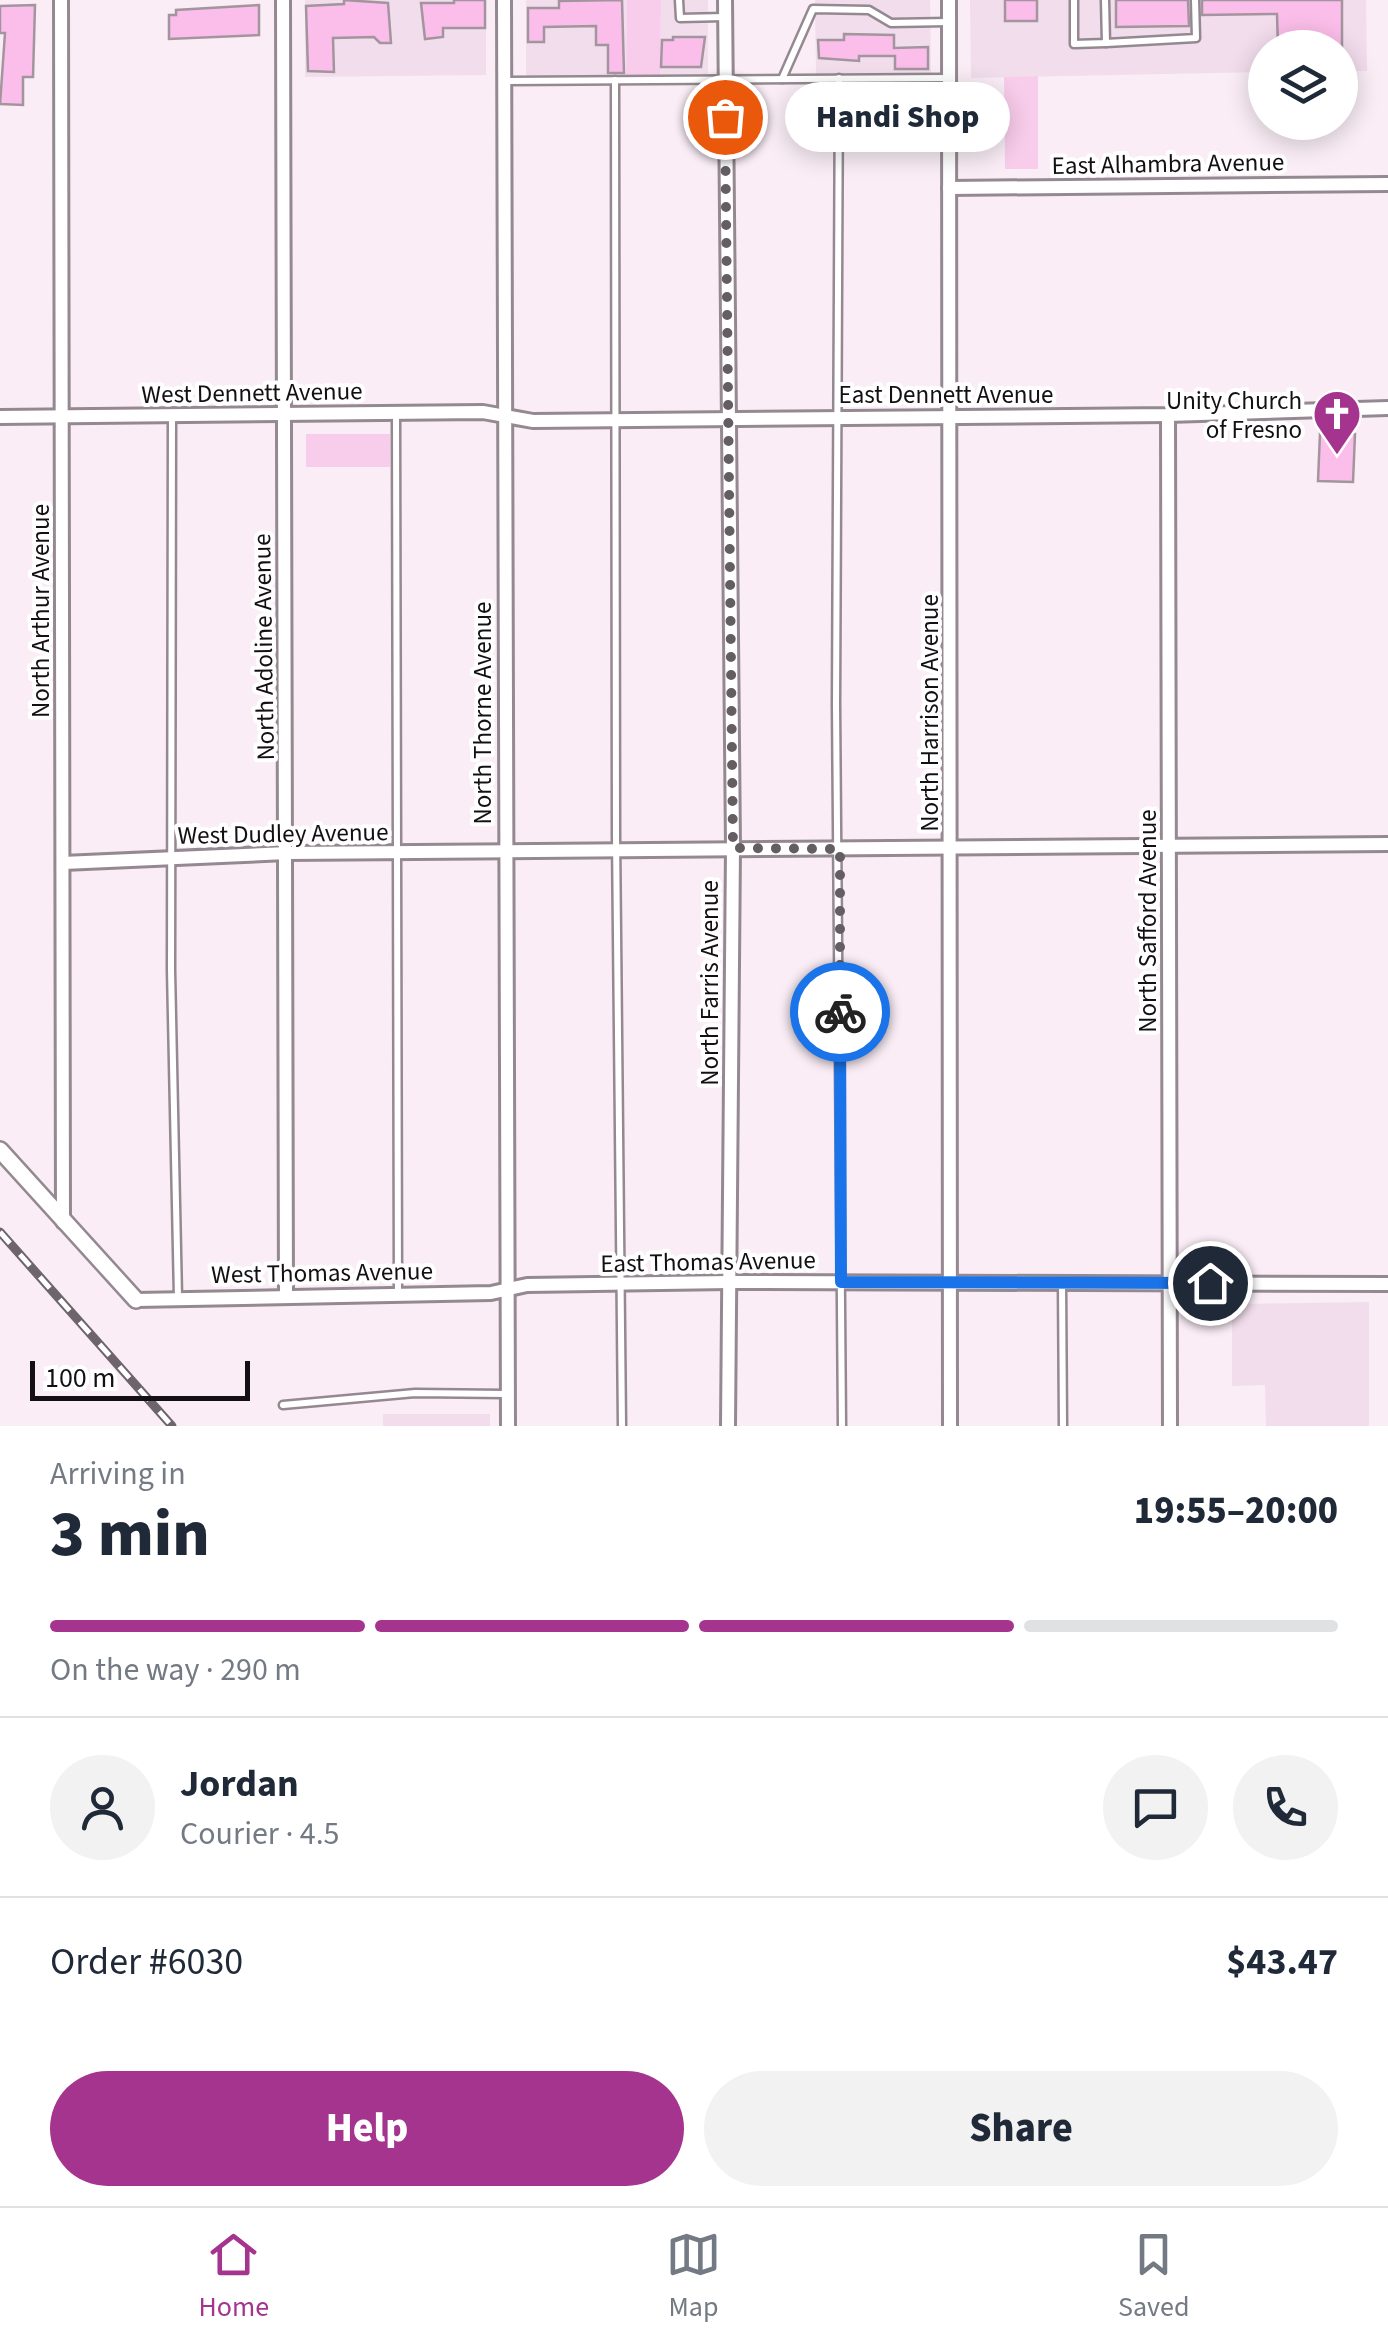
<!DOCTYPE html>
<html lang="en">
<head>
<meta charset="utf-8">
<style>
	body { margin:0; font-family:"Source Sans 3",sans-serif; background:#f2f2f3; color:#1f2937; height:100vh; display:flex; flex-direction:column; font-size:38px; white-space:nowrap }
	* { box-sizing:border-box; margin:0 }
	p { font-size:32px; color:#747a83 }
	.icon { flex:none; width:55px; height:55px; fill:none; stroke:currentColor; stroke-width:2; stroke-linecap:round; stroke-linejoin:round }
	.map { position:relative; height:1426px; overflow:hidden }
	.drawer { display:flex; flex-direction:column; background:#fff; flex:1 }
	.drawer>* { flex:none }
	.controls { position:absolute; left:1248px; top:30px; display:grid; gap:20px }
	.controls a { display:grid; place-items:center; width:110px; height:110px; border-radius:50%; background:#fff; box-shadow:0 5px 25px #0003; font-size:50px }
	.scale { position:absolute; left:30px; bottom:25px; width:220px; box-sizing:border-box; padding-left:10px; border:5px solid #130f12; border-top:0; font-size:28px; line-height:35px; white-space:nowrap; color:#130f12; -webkit-text-stroke:8px #fff; paint-order:stroke }
	.pin { position:absolute; display:grid; place-items:center; width:85px; height:85px; color:#fff; margin:-42px; border:5px solid #fff; border-radius:50%; box-shadow:0 2px 10px #0007 }
	.courier { position:absolute; display:grid; place-items:center; width:100px; height:100px; margin:-50px; border:8px solid #1a73e8; border-radius:50%; background:#fff; color:#222; box-shadow:0 2px 12px #0007 }
	.bubble { position:absolute; height:70px; border-radius:35px; background:#fff; box-shadow:0 5px 25px #0003; font-size:32px; font-weight:800; line-height:70px; text-align:center }
	.summary em { font-style:normal; font-weight:800 }
	.summary div { display:flex; flex-direction:column-reverse }
	.summary { display:flex; align-items:center; justify-content:space-between; height:170px; padding:0 50px }
	h1 { font-size:65px; font-weight:800; line-height:75px }
	.bar { display:grid; grid-template-columns:repeat(4,1fr); gap:15px 10px; align-content:center; height:120px; padding:0 50px }
	.bar i { height:12px; border-radius:8px; background:#e0e1e3 }
	.bar .on { background:#a5348f }
	.bar p { grid-column:span 4 }
	.line { display:flex; align-items:center; gap:25px; padding:0 50px; border-top:2px solid #e0e1e3 }
	.line div { flex:1 }
	.round { display:grid; place-items:center; flex:none; width:105px; height:105px; border-radius:52px; background:#f2f2f3 }
	.primary-button { display:flex; gap:20px; margin-top:auto; padding:20px 50px }
	.primary-button a { flex:1; height:115px; border-radius:60px; background:#a5348f; color:#fff; font-size:40px; font-weight:800; line-height:115px; text-align:center }
	.primary-button a+a { background:#f2f2f3; color:#1f2937 }
	.menu { display:flex; justify-content:space-around; align-items:center; height:140px; border-top:2px solid #e0e1e3; background:#fff; font-size:28px; color:#747a83 }
	.menu a { display:grid; justify-items:center; gap:5px }
	.menu .on { color:#a5348f }
	.map>svg:first-child { display:block }
	.built { fill:#f2ddec }
	.green { fill:#f8cceb }
	.building { fill:#fbbeea; stroke:#a2959e; stroke-width:2.5 }
	.lines { fill:none; stroke-linecap:round; stroke-linejoin:round }
	.service-casing { stroke:#958991; stroke-width:11 }
	.minor-casing { stroke:#958991; stroke-width:18 }
	.tertiary-casing { stroke:#958991; stroke-width:20 }
	.service { stroke:#fff; stroke-width:6 }
	.minor { stroke:#fff; stroke-width:12 }
	.tertiary { stroke:#fff; stroke-width:15 }
	.rail-casing { stroke:#6d656b; stroke-width:9 }
	.rail { stroke:#fff; stroke-width:5; stroke-dasharray:15; stroke-linecap:butt }
	.done { stroke:#645d62; stroke-width:10; stroke-dasharray:0 18 }
	.route { stroke:#1a73e8; stroke-width:12 }
	.labels { text-anchor:middle; stroke-width:8; stroke-linejoin:round; paint-order:stroke }
	.street-label { font-size:25px; fill:#130f12; stroke:#fff }
	.poi-label { font-size:25px; fill:#130f12; stroke:#fff; text-anchor:end }
</style>
</head>
<body>
<div class="map">
<svg width="1388" height="1426" viewBox="0 0 1388 1426">
	<rect width="100%" height="100%" fill="#faedf6"/>
	<g class="built">
		<polygon points="305,0 486,0 486,75 305,77"/>
		<polygon points="526,0 627,0 626,77 526,77"/>
		<polygon points="661,0 708,0 708,75 660,76"/>
		<polygon points="815,0 930,0 931,73 816,74"/>
		<polygon points="970,0 1366,0 1367,71 1340,71 1340,48 1265,48 1265,72 971,78"/>
		<polygon points="1369,1302 1369,1426 1266,1426 1265,1385 1232,1386 1232,1304"/>
		<rect x="383" y="1414" width="107" height="12"/>
	</g>
	<g class="green">
		<polygon points="627,0 661,0 660,76 626,77"/>
		<polygon points="1038,76 1038,169 1005,169 1004,77"/>
		<rect x="306" y="434" width="84" height="33"/>
	</g>
	<g class="building">
		<polygon points="344,0 388,3 391,43 380,43 374,37 333,38 334,72 308,71 306,6 344,4"/>
		<polygon points="454,0 485,0 485,28 443,28 443,37 425,39 421,3 454,3"/>
		<polygon points="622,0 624,73 608,73 608,45 596,45 596,26 544,27 544,42 528,42 528,8 559,8 559,1"/>
		<rect x="1005" y="0" width="32" height="21"/>
		<polygon points="1116,0 1188,0 1189,26 1116,27"/>
		<polygon points="1202,0 1342,0 1342,48 1278,48 1277,14 1202,15"/>
		<polygon points="35,5 33,77 23,77 23,105 0,104 5,33 0,33 0,6"/>
		<polygon points="259,5 259,35 169,39 169,15 176,15 176,10"/>
		<polygon points="844,34 894,35 894,48 928,47 928,69 895,69 895,56 859,56 859,61 819,58 818,40 844,40"/>
		<polygon points="673,37 705,37 701,67 661,67 662,40 673,40"/>
		<polygon points="1320,433 1355,434 1353,482 1318,481"/>
	</g>
	<g class="lines">
		<g class="service-casing">
			<g id="service">
				<polyline points="679,0 680,18 724,17"/>
				<polyline points="1074,0 1074,44 1106,43 1105,0"/>
				<polyline points="1106,43 1196,38 1195,0"/>
				<polyline points="839,78 836,704 842,1426"/>
				<polyline points="782,79 813,9 869,10 891,23 948,22"/>
				<polyline points="615,80 616,836 622,1426"/>
				<polyline points="505,81 948,78"/>
				<polyline points="396,414 398,1293"/>
				<polyline points="172,415 171,970 178,1297"/>
				<polyline points="1062,1283 1063,1426"/>
				<polyline points="283,1405 415,1393 506,1394"/>
			</g>
		</g>
		<g class="minor-casing">
			<g id="minor">
				<polyline points="61,0 63,1222"/>
				<polyline points="283,0 286,1294"/>
				<polyline points="504,0 508,1426"/>
				<polyline points="725,0 733,848 728,1426"/>
				<polyline points="949,0 950,1426"/>
				<polyline points="949,188 1388,184"/>
				<polyline points="1168,415 1170,1426"/>
				<polyline points="0,417 483,412 533,421 1168,415 1388,408"/>
				<polyline points="63,863 287,853 1388,844"/>
				<polyline points="136,1300 491,1293 527,1285 729,1282 1388,1284"/>
			</g>
		</g>
		<g class="tertiary-casing">
			<polyline id="tertiary" points="0,1150 136,1300"/>
		</g>
		<use href="#service" class="service"/>
		<use href="#minor" class="minor"/>
		<use href="#tertiary" class="tertiary"/>
		<g class="rail-casing">
			<polyline id="rail" points="0,1232 172,1426"/>
		</g>
		<use href="#rail" class="rail"/>
	</g>
	<g class="lines">
		<polyline class="done" points="725,117 733,848 840,849 840,1012"/>
		<polyline class="route" points="840,1012 841,1282 1210,1283"/>
	</g>
	<defs>
		<g id="church-pin" transform="scale(2.5)"><path d="M0 17L-7.5 6A9.5 9.5 0 1 1 7.5 6Z" fill="#a5348f" stroke="#fff"/><path d="M-1.2-6h2.4v3.5h3.3v2.4h-3.3V6h-2.4V-.1h-3.3v-2.4h3.3Z" fill="#fff"/></g>
	</defs>
	<g fill-rule="evenodd">
		<use href="#church-pin" x="1337" y="414"/>
	</g>
	<g class="labels">
		<g class="street-label">
			<text transform="translate(1168 163) rotate(-1)" y="9">East Alhambra Avenue</text>
			<text transform="translate(252 392) rotate(-1)" y="9">West Dennett Avenue</text>
			<text x="946" y="403">East Dennett Avenue</text>
			<text transform="translate(40 611) rotate(-90)" y="9">North Arthur Avenue</text>
			<text transform="translate(263 647) rotate(-91)" y="9">North Adoline Avenue</text>
			<text transform="translate(482 713) rotate(-90)" y="9">North Thorne Avenue</text>
			<text transform="translate(929 713) rotate(-90)" y="9">North Harrison Avenue</text>
			<text transform="translate(283 833) rotate(-1)" y="9">West Dudley Avenue</text>
			<text transform="translate(1147 921) rotate(-90)" y="9">North Safford Avenue</text>
			<text transform="translate(709 983) rotate(-90)" y="9">North Farris Avenue</text>
			<text transform="translate(708 1261) rotate(-1)" y="9">East Thomas Avenue</text>
			<text transform="translate(322 1272) rotate(-1)" y="9">West Thomas Avenue</text>
		</g>
		<g class="poi-label">
			<text x="1302" y="409">Unity Church<tspan x="1302" dy="29">of Fresno</tspan></text>
		</g>
	</g>
</svg>
<div class="controls">
<a><svg class="icon" aria-label="layers" viewBox="0 0 24 24"><path d="M12 4l9 5-9 5-9-5zM3 14l9 5 9-5"/></svg></a>
</div>
<div class="scale">100 m</div>
<div class="pin" style="left:725px;top:117px;background:#ea580c"><svg class="icon" aria-label="bag" viewBox="0 0 24 24"><path d="M5 8h14l-1 12H6zM9 8a3 3 0 0 1 6 0"/></svg></div>
<div class="pin" style="left:1210px;top:1283px;background:#1f2937"><svg class="icon" aria-label="home" viewBox="0 0 24 24"><path d="M3 11l9-7 9 7M6 9v11h12V9"/></svg></div>
<div class="courier" style="left:840px;top:1012px"><svg class="icon" aria-label="bike" viewBox="0 0 24 24"><circle cx="6" cy="16" r="4"/><circle cx="18" cy="16" r="4"/><path d="M6 16l4-8h5l3 8M10 8l3 8H6M13 5h3"/></svg></div>
<div class="bubble" style="left:785px;top:82px;width:225px">Handi Shop</div>
</div>
<section class="drawer">
<div class="summary"><div><h1>3 min</h1><p>Arriving in</p></div><em>19:55–20:00</em></div>
<div class="bar"><i class="on"></i><i class="on"></i><i class="on"></i><i></i><p>On the way · 290 m</p></div>
<div class="line" style="height:180px"><a class="round"><svg class="icon" aria-label="person" viewBox="0 0 24 24"><circle cx="12" cy="8" r="4"/><path d="M4 21q1-7 8-7t8 7"/></svg></a><div><b>Jordan</b><p>Courier · 4.5</p></div><a class="round"><svg class="icon" aria-label="chat" viewBox="0 0 24 24"><path d="M4 5h16v11H9l-5 4z"/></svg></a><a class="round"><svg class="icon" aria-label="phone" viewBox="0 0 24 24"><path d="M5 4h4l2 5-3 2q2 4 5 5l2-3 5 2v4C11 20 4 13 5 4z"/></svg></a></div>
<div class="line" style="height:130px"><div>Order #6030</div><b>$43.47</b></div>
<div class="primary-button"><a>Help</a><a>Share</a></div>
</section>
<nav class="menu">
<a class="on"><svg class="icon" aria-label="home" viewBox="0 0 24 24"><path d="M3 11l9-7 9 7M6 9v11h12V9"/></svg>Home</a>
<a><svg class="icon" aria-label="map" viewBox="0 0 24 24"><path d="M3 6l6-2 6 2 6-2v14l-6 2-6-2-6 2zM9 4v14M15 6v14"/></svg>Map</a>
<a><svg class="icon" aria-label="saved" viewBox="0 0 24 24"><path d="M7 4h10v16l-5-4-5 4z"/></svg>Saved</a>
</nav>
</body>
</html>
